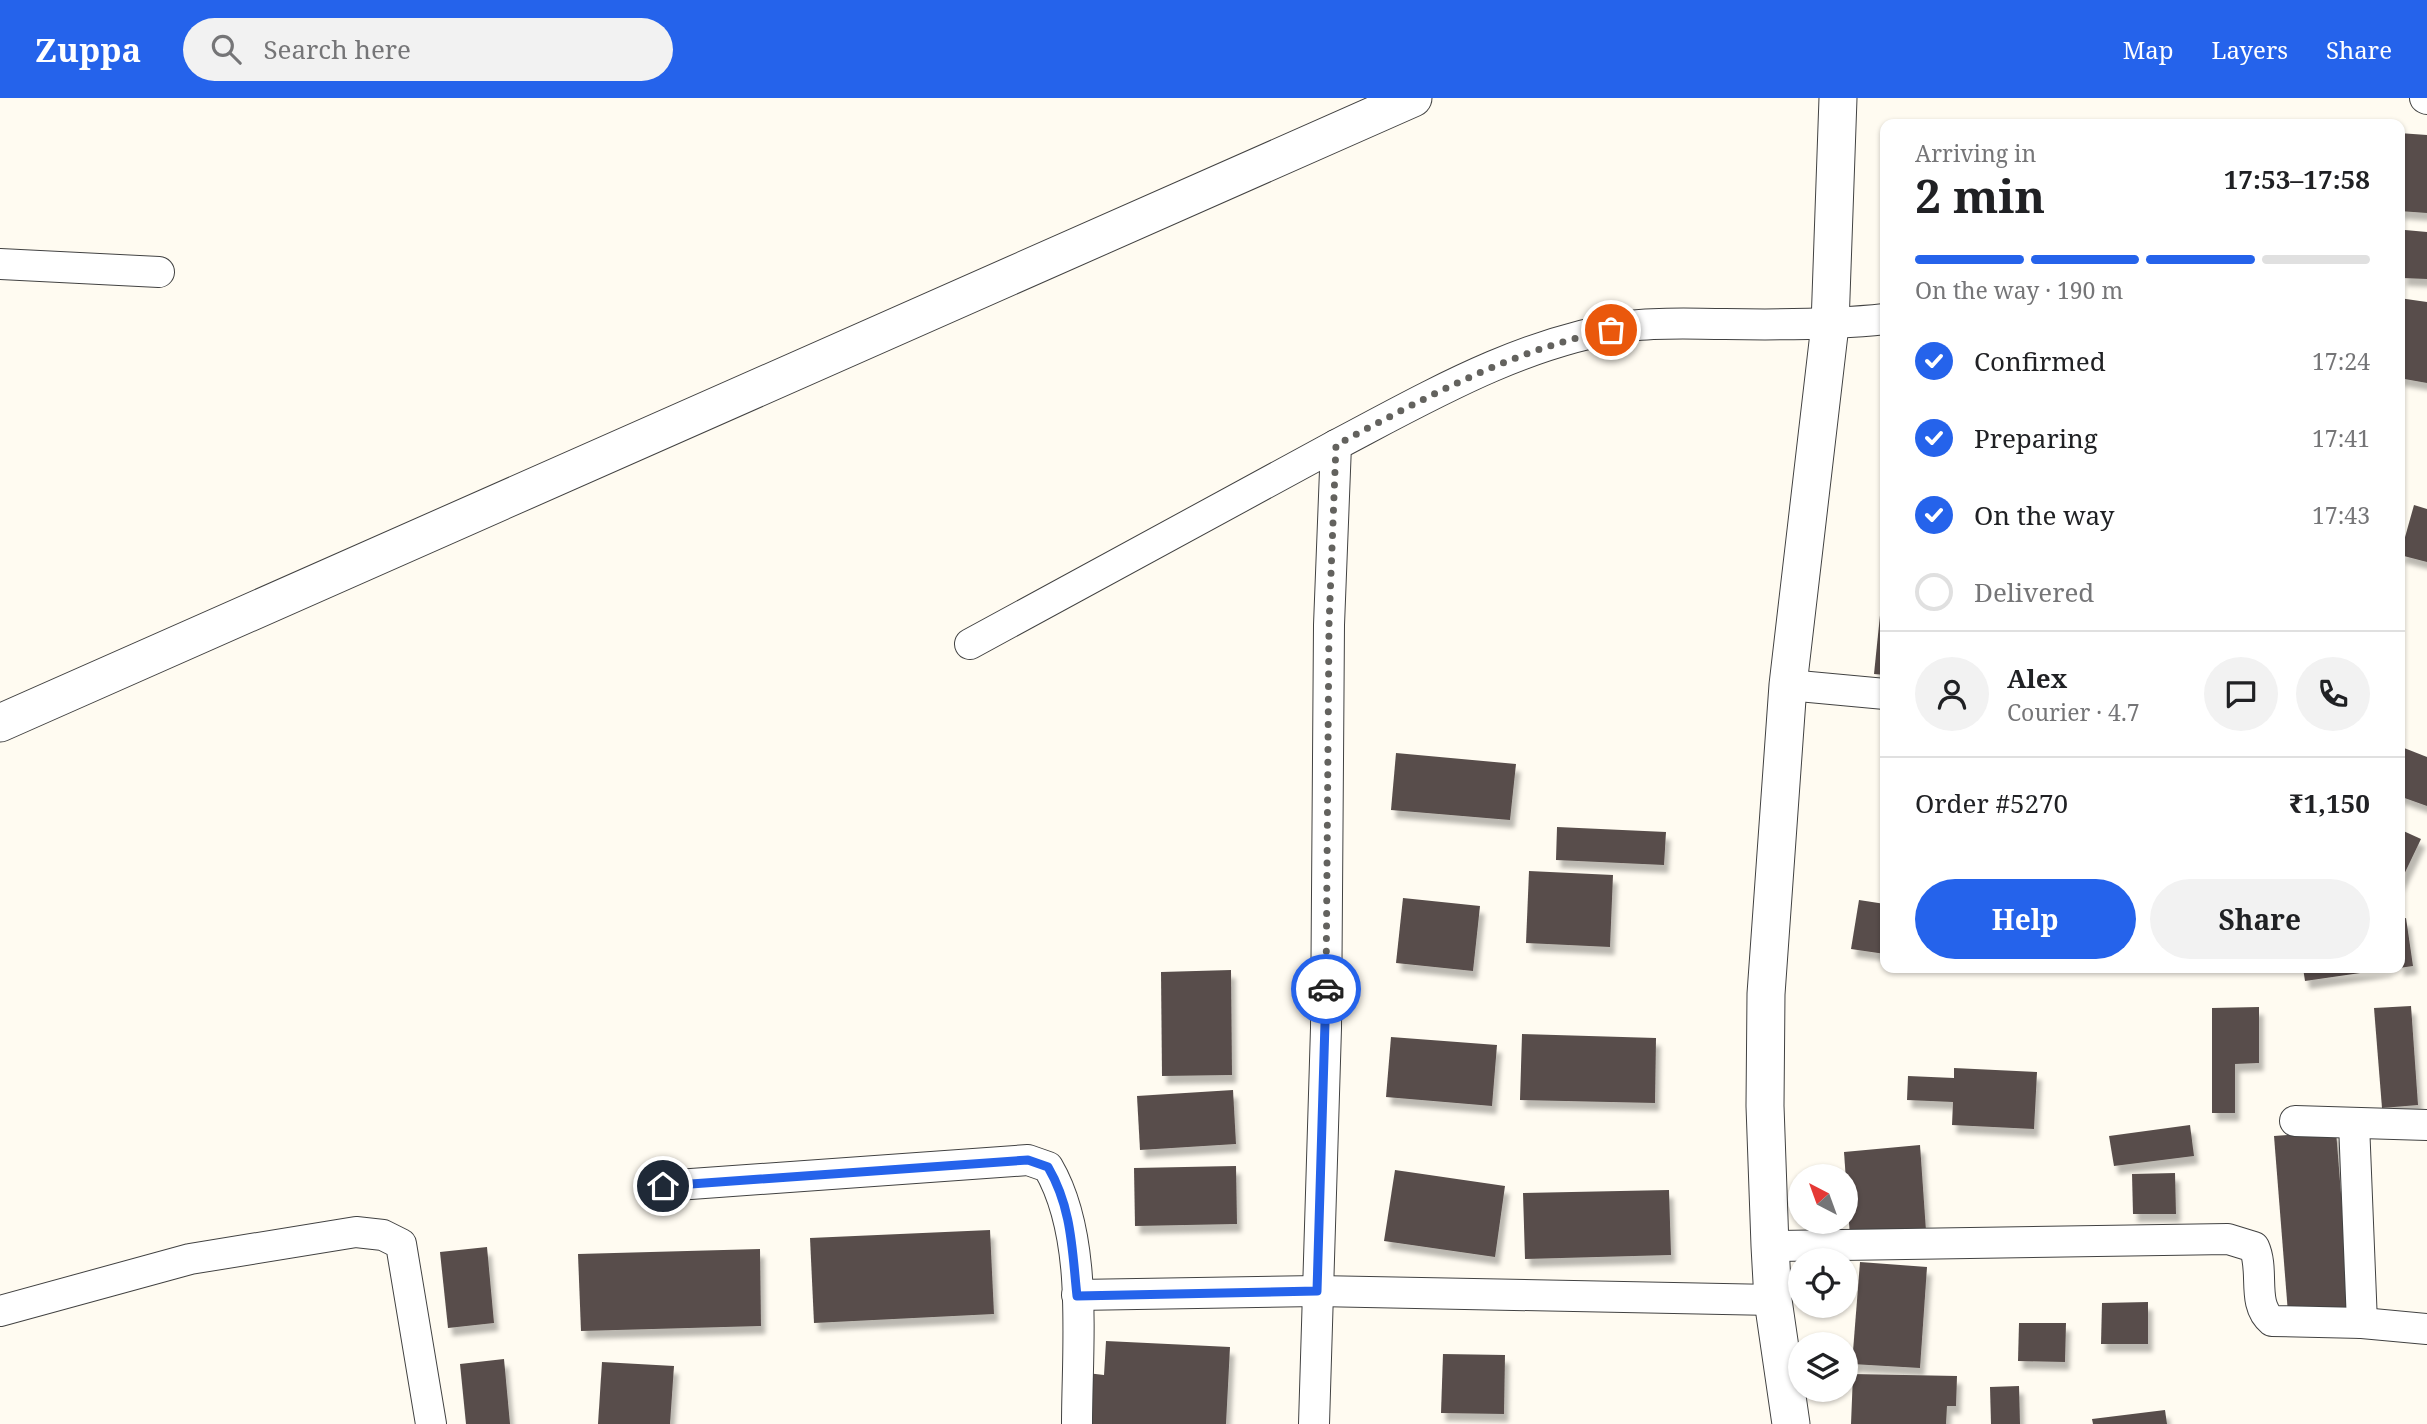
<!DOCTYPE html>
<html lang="en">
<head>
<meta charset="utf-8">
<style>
	body { margin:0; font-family:"Noto Serif",serif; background:#f2f2f2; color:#202124; height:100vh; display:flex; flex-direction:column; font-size:26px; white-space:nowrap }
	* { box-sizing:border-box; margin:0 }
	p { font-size:23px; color:#757577 }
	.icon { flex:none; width:38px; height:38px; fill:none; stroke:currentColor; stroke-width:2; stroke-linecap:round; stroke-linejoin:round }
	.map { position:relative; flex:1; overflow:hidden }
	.side { position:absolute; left:1880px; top:21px; width:525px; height:854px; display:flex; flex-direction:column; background:#fff; border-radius:14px; box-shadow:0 2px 5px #0004 }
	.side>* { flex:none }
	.needle { width:46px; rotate:319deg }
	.buttons { position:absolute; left:1788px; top:1066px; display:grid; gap:14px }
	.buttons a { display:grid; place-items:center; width:70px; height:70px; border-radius:50%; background:#fff; box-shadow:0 2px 5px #0004; font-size:35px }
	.pin { position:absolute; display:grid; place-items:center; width:60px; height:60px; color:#fff; margin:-30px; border:4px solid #fff; border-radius:50%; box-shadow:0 2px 7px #0007 }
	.courier { position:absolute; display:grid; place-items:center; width:70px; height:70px; margin:-35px; border:5px solid #2563eb; border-radius:50%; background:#fff; color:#222; box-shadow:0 2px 9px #0007 }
	.summary em { font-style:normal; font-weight:700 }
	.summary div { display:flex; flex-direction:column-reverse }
	.summary { display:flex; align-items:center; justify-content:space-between; height:119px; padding:0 35px }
	h1 { font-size:46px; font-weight:700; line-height:52px }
	.bar { display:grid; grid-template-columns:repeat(4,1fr); gap:10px 7px; align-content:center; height:84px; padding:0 35px }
	.bar i { height:9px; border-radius:5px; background:#e0e0e0 }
	.bar .selected { background:#2563eb }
	.bar p { grid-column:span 4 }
	.line { display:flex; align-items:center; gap:18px; padding:0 35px; border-top:2px solid #e0e0e0 }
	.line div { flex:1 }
	.round { display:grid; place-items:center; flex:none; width:74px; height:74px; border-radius:37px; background:#f2f2f2 }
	ol { padding:0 35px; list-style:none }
	li { display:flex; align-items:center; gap:21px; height:77px }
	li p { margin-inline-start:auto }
	li .icon { padding:7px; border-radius:50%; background:#2563eb; color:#fff; stroke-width:4 }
	li:last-child { color:#757577 }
	li i { width:38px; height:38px; border:4px solid #e0e0e0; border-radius:50% }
	.cta { display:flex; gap:14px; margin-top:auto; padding:14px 35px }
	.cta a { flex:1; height:80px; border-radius:42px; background:#2563eb; color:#fff; font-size:28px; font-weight:700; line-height:80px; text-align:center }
	.cta a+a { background:#f2f2f2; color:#202124 }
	header { display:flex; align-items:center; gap:42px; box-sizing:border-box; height:98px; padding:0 35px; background:#2563eb; color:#fff }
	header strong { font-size:33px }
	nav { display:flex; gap:38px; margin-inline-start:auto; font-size:24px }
	.search { width:490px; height:63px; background:#f2f2f2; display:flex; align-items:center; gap:18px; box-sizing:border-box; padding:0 24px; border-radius:38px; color:#757577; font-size:26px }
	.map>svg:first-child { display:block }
	.building { fill:#584e4b; filter:url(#shadow) }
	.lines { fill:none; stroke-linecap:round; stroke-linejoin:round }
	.minor-casing { stroke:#424242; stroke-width:32 }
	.tertiary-casing { stroke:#424242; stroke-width:39 }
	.minor { stroke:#fff; stroke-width:30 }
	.tertiary { stroke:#fff; stroke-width:37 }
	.done { stroke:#63625e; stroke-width:7; stroke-dasharray:0 12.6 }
	.route { stroke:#2563eb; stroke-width:9 }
</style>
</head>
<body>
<header>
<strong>Zuppa</strong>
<div class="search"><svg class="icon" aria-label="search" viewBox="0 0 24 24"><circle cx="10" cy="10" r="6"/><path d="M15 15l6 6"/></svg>Search here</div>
<nav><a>Map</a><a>Layers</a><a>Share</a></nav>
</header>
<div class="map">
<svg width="2427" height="1326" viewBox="0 0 2427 1326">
	<defs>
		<filter id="shadow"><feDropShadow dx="4.5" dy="8" stdDeviation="2" flood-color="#0004"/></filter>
	</defs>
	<rect width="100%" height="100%" fill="#fffbf1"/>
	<g class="building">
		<polygon points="2399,35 2427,37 2427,115 2399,113"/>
		<polygon points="2405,132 2427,134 2427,181 2402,180"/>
		<polygon points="2399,200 2427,204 2427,285 2399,280"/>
		<polygon points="2414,407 2427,411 2427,464 2400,457"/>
		<polygon points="1883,488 1885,488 1885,577 1874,576"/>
		<polygon points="2399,648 2427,659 2427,708 2399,698"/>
		<polygon points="1396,655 1516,666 1510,722 1391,712"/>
		<polygon points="1557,729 1666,734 1664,767 1556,762"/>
		<polygon points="2399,731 2421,741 2399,787"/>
		<polygon points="1529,773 1613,777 1610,849 1526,845"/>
		<polygon points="1403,800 1480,808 1473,873 1396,865"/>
		<polygon points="1859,802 1885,806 1885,856 1851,851"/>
		<polygon points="2406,820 2413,868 2399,870 2399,821"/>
		<polygon points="2303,870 2388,870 2388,871 2305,883"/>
		<polygon points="1231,872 1232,977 1162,978 1161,874"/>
		<polygon points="2411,908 2418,1007 2382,1010 2374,910"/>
		<polygon points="2259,909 2259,965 2235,966 2235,1015 2212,1015 2212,910"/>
		<polygon points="1522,936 1656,940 1655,1005 1520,1002"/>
		<polygon points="1391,939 1497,947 1492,1008 1386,999"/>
		<polygon points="1954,970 2037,974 2034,1031 1952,1027 1953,1004 1907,1002 1908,978 1954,980"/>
		<polygon points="1233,992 1236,1046 1140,1052 1137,998"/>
		<polygon points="2190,1027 2194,1058 2114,1068 2109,1038"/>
		<polygon points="2336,1033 2350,1209 2288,1215 2274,1038"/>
		<polygon points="1920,1047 1926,1133 1850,1139 1844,1054"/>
		<polygon points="1236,1068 1237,1126 1135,1128 1134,1070"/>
		<polygon points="1395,1072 1505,1088 1495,1159 1384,1143"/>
		<polygon points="2175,1075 2176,1116 2133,1116 2132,1076"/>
		<polygon points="1669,1092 1671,1157 1525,1161 1523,1095"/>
		<polygon points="990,1132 994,1216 814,1225 810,1140"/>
		<polygon points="487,1149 494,1225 448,1230 440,1154"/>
		<polygon points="760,1151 761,1228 581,1233 578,1156"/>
		<polygon points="1860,1164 1927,1169 1920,1270 1852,1266"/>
		<polygon points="2148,1204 2148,1246 2101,1246 2102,1205"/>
		<polygon points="2019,1225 2066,1225 2065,1264 2018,1263"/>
		<polygon points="1106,1243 1230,1249 1226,1326 1087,1326 1087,1275 1104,1277"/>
		<polygon points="1443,1256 1505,1257 1504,1316 1441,1315"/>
		<polygon points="504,1261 510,1326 466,1326 460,1266"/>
		<polygon points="602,1264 674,1268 670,1326 598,1326"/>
		<polygon points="1853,1276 1957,1278 1956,1308 1947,1308 1946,1326 1851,1326"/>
		<polygon points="2019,1288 2020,1326 1991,1326 1990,1289"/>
		<polygon points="2165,1312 2167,1326 2093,1326 2092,1321"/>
	</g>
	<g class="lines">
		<g class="minor-casing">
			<g id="minor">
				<polyline points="2425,0 2427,1"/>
				<polyline points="0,166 159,174"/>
				<polyline points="970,546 1336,347"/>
				<polyline points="1788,587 1885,596"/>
				<polyline points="2295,1023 2427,1027"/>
				<polyline points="2354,1025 2362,1225"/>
				<path d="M663,1088L1028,1062L1048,1069C1089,1139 1077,1247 1077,1326"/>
				<path d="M1770,1148L2228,1141L2254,1149C2265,1173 2251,1206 2272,1223L2362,1225L2427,1231"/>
				<polyline points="1077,1197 1317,1193 1773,1202"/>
				<polyline points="0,1213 190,1161 356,1134 383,1137 401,1146 431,1326"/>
				<path d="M1314,1326L1326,930L1329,527L1336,347C1429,298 1523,243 1630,228C1661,224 1694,226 1725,226C1779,227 1831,227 1885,221"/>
			</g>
		</g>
		<g class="tertiary-casing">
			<g id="tertiary">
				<polyline points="0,625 1413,0"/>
				<polyline points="1791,1326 1773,1202 1770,1148 1765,1008 1766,896 1788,587 1830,227 1838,0"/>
			</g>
		</g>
		<use href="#minor" class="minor"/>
		<use href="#tertiary" class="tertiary"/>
	</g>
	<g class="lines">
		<path class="done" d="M1326,891L1329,527L1336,347C1425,300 1511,252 1611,232"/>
		<path class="route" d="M663,1088L1028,1062L1048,1069C1072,1110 1072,1152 1077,1198L1317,1193L1326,891"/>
	</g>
</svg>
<div class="buttons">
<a><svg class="needle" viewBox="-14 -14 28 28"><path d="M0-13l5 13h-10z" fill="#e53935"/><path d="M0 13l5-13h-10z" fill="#757577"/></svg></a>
<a><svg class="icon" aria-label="locate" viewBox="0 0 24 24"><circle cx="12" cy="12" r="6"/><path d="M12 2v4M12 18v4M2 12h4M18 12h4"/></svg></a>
<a><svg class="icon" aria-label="layers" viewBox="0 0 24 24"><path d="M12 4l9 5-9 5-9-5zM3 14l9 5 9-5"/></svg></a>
</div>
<div class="pin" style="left:1611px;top:232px;background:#ea580c"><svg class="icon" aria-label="bag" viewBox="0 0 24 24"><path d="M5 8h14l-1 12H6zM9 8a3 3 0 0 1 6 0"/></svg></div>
<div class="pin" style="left:663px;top:1088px;background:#1f2937"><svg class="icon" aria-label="home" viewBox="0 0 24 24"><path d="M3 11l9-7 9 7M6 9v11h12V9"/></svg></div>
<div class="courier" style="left:1326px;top:891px"><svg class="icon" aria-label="car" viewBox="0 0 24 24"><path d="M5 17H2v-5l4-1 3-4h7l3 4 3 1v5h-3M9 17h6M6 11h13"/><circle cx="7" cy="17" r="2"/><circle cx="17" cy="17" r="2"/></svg></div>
<section class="side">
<div class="summary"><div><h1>2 min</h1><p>Arriving in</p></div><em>17:53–17:58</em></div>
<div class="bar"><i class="selected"></i><i class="selected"></i><i class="selected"></i><i></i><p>On the way · 190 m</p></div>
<ol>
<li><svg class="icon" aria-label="check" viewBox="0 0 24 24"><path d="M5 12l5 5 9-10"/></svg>Confirmed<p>17:24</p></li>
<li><svg class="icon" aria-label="check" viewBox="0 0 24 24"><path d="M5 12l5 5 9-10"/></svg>Preparing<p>17:41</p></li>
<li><svg class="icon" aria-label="check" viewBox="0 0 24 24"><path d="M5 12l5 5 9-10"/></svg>On the way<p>17:43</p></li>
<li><i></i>Delivered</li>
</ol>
<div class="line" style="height:126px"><a class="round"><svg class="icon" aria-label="person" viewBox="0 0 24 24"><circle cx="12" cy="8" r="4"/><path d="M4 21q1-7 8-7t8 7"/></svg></a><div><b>Alex</b><p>Courier · 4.7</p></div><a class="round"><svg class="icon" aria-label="chat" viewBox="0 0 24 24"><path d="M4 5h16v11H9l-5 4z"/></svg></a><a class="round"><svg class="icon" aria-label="phone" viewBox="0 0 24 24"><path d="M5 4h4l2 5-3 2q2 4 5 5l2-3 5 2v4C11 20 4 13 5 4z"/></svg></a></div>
<div class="line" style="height:91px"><div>Order #5270</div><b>₹1,150</b></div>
<div class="cta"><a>Help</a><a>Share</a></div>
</section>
</div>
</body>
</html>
